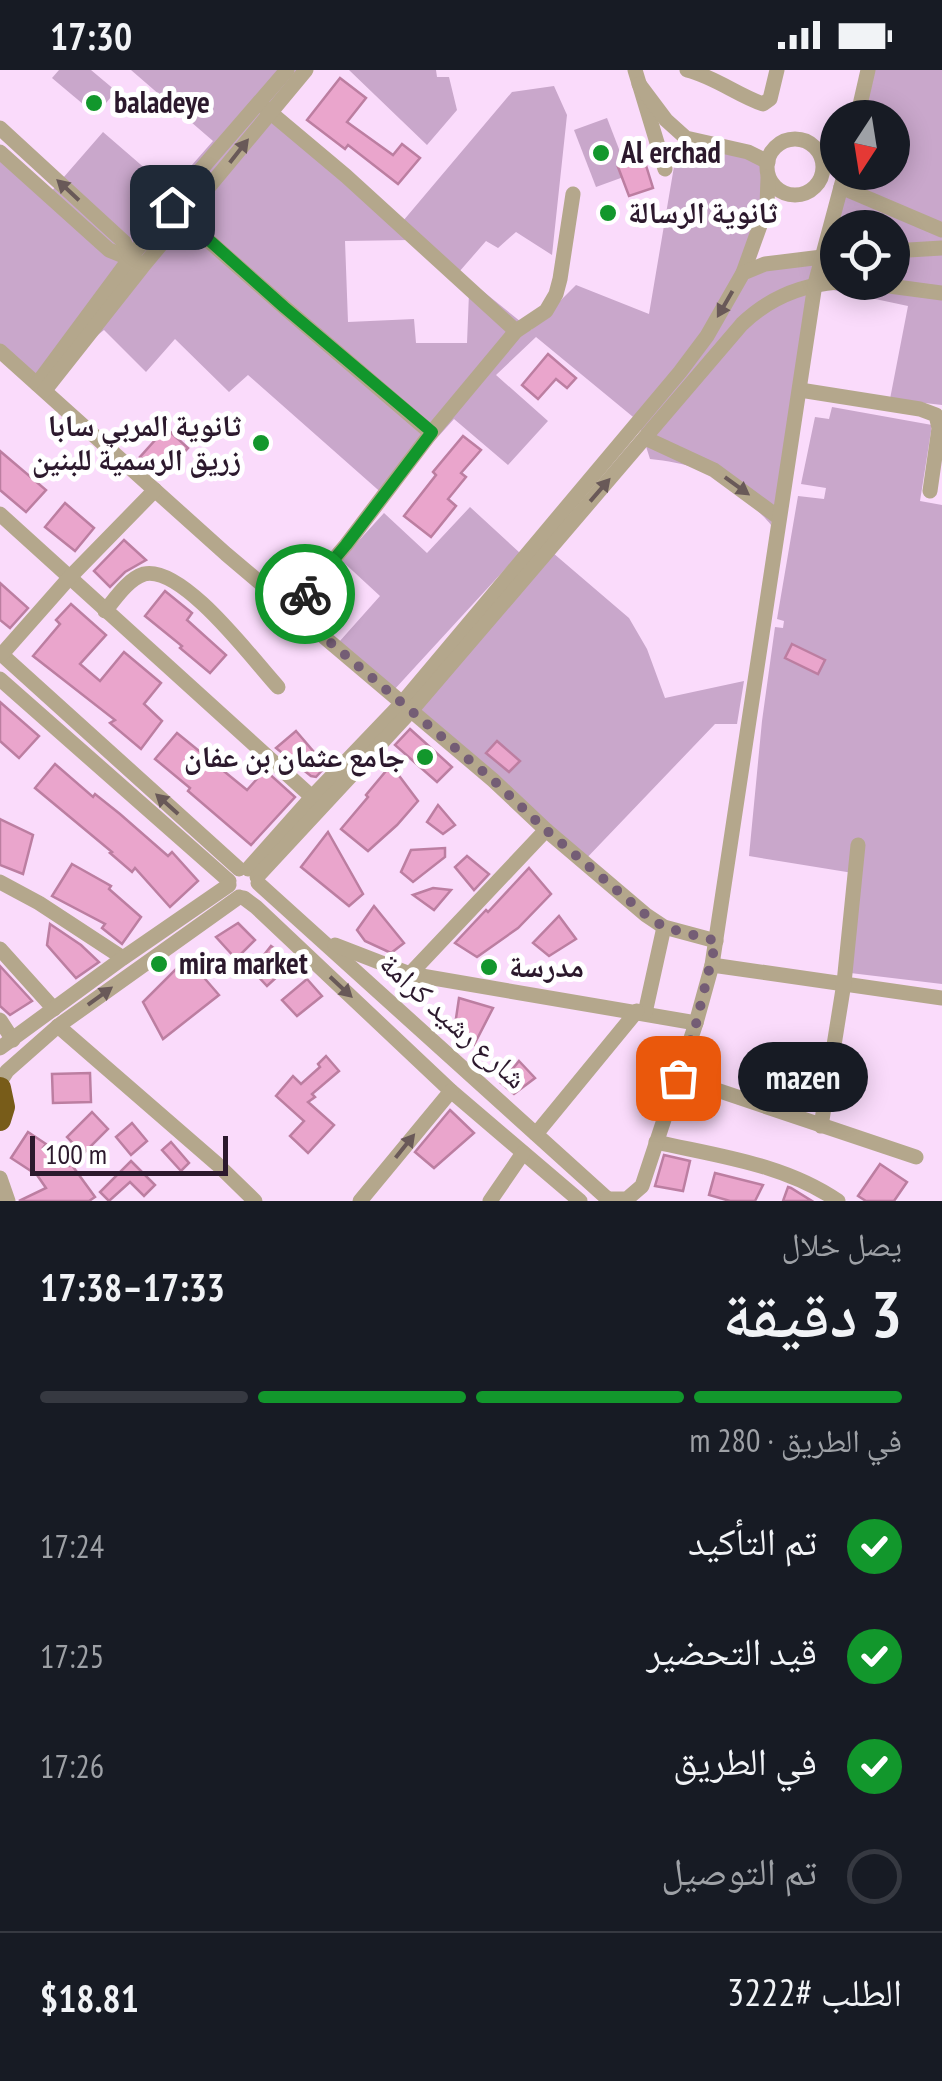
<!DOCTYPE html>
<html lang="ar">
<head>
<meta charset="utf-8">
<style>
	body { margin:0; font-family:"PT Sans Narrow","Noto Naskh Arabic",sans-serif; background:#20242c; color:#f1f3f6; direction:rtl; height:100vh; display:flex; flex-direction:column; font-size:38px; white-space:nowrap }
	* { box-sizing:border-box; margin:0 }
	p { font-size:32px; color:#9ea1a6 }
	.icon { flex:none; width:55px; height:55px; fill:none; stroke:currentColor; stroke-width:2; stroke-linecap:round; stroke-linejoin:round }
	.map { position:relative; height:1131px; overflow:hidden; direction:ltr }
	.panel { display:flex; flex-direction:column; background:#171b24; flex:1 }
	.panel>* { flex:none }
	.needle { width:65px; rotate:192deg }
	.buttons { position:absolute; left:820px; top:30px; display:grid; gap:20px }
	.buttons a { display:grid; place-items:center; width:90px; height:90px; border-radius:50%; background:#171b24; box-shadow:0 5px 25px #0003; font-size:50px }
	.scale { position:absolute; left:30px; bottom:25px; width:198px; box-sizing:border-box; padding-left:10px; border:5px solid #2c192d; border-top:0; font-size:28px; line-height:35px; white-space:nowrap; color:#2c192d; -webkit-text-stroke:8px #fff; paint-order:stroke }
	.pin { position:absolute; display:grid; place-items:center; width:85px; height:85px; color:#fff; margin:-42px; border-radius:20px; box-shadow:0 5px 15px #0006 }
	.courier { position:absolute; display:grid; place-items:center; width:100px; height:100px; margin:-50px; border:8px solid #12972c; border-radius:50%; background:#fff; color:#222; box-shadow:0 2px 12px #0007 }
	.bubble { position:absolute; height:70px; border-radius:35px; background:#171b24; box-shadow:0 5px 25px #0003; font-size:32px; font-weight:600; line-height:70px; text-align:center; direction:rtl }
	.head em { font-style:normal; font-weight:600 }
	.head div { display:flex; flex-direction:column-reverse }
	.head { display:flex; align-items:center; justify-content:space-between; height:170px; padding:0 40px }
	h1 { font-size:65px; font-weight:600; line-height:75px }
	.bar { display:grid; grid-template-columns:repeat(4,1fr); gap:15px 10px; align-content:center; height:120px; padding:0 40px }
	.bar i { height:12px; border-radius:8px; background:#363941 }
	.bar .selected { background:#12972c }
	.bar p { grid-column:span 4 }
	.line { display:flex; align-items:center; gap:25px; padding:0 40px; border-top:2px solid #363941 }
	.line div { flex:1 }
	ol { padding:0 40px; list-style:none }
	li { display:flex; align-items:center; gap:30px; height:110px }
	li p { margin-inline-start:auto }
	li .icon { padding:10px; border-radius:50%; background:#12972c; color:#fff; stroke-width:4 }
	li:last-child { color:#9ea1a6 }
	li i { width:55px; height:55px; border:5px solid #363941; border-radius:50% }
	.status { display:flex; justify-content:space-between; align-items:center; height:70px; padding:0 50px; background:#171b24; direction:ltr }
	.status svg { height:28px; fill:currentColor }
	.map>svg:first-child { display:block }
	.green { fill:#c9a7cb; fill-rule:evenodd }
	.building { fill:#eaa5cc; stroke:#bc7ea1; stroke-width:2.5 }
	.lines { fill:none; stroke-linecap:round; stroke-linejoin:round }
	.minor { stroke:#b4a78c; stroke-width:15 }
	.highway { stroke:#785c19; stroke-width:22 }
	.oneway { fill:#695958 }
	.done { stroke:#745d75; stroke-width:10; stroke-dasharray:0 18 }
	.route { stroke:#12972c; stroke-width:12 }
	.poi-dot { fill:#12972c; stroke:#fff; stroke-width:4 }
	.labels { text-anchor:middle; stroke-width:10; stroke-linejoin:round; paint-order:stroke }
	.poi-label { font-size:30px; font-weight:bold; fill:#2c192d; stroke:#fff; text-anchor:start }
	.street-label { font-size:30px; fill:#2c192d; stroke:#fff }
</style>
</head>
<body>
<div class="status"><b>17:30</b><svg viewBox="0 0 49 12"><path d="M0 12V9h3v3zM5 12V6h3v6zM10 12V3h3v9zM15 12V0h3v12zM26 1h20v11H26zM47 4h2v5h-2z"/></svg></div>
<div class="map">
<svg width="942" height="1131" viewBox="0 0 942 1131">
	<rect width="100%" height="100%" fill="#fadbfb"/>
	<g class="green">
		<polygon points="59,0 91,0 116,21 96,45 52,8"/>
		<path d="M131,0H297L274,36L403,151L512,22L554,16L567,45L552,185L516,162L498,178L486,171L459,202L531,260L576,215L649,244L679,67L762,85L764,114L751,191L828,186L847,103L892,102V48L860,47L870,0H942V335L890,329L908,236L819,217L771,455C757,437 720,409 699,400C684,393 667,391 650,389L638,351L536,267L496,305L548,351L508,395L454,349L385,426L248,305L229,322L175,269L146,302L104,260L37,314L0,285V80L50,123L103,62L170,120L213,71ZM838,158H892V212H838ZM410,170L469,223L467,273H416L414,249L348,252L345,171Z"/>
		<polygon points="349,0 436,0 437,7 449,7 457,40 427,75"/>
		<polygon points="607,48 629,105 596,117 574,60"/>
		<polygon points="832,337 932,355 920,431 942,435 942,914 842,902 853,803 749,786 762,651 775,557 783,558 784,551 777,549 798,426 824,429 826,418 801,414 815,347 829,349"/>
		<polygon points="470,437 520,483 393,621 339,572 380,526 341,490 384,443 427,483"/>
		<polygon points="546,477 629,548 647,579 665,628 744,611 737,654 715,654 581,794 401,636"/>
	</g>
	<g class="building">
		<polygon points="340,8 366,28 347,52 393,85 402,74 420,88 398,114 348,75 345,79 307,50"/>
		<polygon points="644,89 653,118 629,126 618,97"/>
		<polygon points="548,284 576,308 567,318 556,309 538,329 522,315"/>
		<polygon points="166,358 188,378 162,406 140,387"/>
		<polygon points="463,366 481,380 461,403 466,407 448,429 456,436 431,467 404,446 436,405 433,402"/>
		<polygon points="0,381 46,420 26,442 0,420"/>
		<polygon points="65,433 94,458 75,481 45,457"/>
		<polygon points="124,470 146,490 125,502 110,517 94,501"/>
		<polygon points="0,513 28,538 10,558 0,550"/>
		<polygon points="165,521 192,543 187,550 226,585 210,603 180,578 182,576 145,546"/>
		<polygon points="71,534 106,565 80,594 100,611 124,582 161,613 144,634 162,651 141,679 110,653 115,650 33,586 60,554 56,550"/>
		<polygon points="792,574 825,590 818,604 785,588"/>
		<polygon points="0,632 39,666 19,688 0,671"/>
		<polygon points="410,659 452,697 437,712 395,675"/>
		<polygon points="296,661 326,696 316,707 311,706 276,678"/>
		<polygon points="177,663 247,720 265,700 295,727 251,775 188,721 190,718 155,689"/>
		<polygon points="497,671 520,691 509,702 486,683"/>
		<polygon points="55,694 93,727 95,724 120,744 168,786 172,782 198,811 170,837 135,798 132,802 110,783 112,782 35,718"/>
		<polygon points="391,695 418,731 397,755 368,781 341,759 368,727 366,725"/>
		<polygon points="438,735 455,755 443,764 427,752"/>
		<polygon points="0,749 33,765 23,804 0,795"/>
		<polygon points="328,762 363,824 349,836 301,797"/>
		<polygon points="445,778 445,787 413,812 401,802 411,780"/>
		<polygon points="467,786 489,804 474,820 455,797"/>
		<polygon points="72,794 111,816 109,819 141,847 122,874 102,858 105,854 52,826"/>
		<polygon points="529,798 551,824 518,858 477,887 455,873 486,840 488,842"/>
		<polygon points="433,818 451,820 434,840 413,825"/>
		<polygon points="374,836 404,873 391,883 365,871 357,860"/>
		<polygon points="559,846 576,869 549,886 533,873"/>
		<polygon points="238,853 255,870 236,889 216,867"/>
		<polygon points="50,854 81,875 99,892 76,908 47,875"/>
		<polygon points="271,876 293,892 267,916 252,900"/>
		<polygon points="187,888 219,925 163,969 143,932"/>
		<polygon points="0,896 32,931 10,945 0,936"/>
		<polygon points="307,909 322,926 297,946 282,930"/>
		<polygon points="459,928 493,938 474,975 454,962"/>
		<polygon points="326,986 339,1001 312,1024 315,1027 308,1032 334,1055 308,1083 290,1066 304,1051 276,1026 293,1006 301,1014 320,997 318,994"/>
		<polygon points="519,991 535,1008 514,1024 501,1013"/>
		<polygon points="90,1003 91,1032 53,1033 52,1004"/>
		<polygon points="450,1040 474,1063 434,1098 415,1082"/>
		<polygon points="92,1042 108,1059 83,1084 67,1067"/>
		<polygon points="132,1053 147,1071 131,1085 116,1067"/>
		<polygon points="28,1062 46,1074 43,1078 69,1096 71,1094 95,1127 89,1131 19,1131 46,1118 37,1105 11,1088"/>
		<polygon points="171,1072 189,1093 181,1101 162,1080"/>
		<polygon points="664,1085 690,1091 683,1121 655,1116"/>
		<polygon points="131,1091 155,1115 144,1126 130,1112 109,1131 100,1122"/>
		<polygon points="880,1094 907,1112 894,1131 866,1131 858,1126"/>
		<polygon points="715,1103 763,1115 755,1131 730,1131 709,1125"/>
		<polygon points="788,1117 791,1118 812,1131 783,1131"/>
	</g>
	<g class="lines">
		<g class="minor">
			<polyline points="635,0 665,99"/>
			<path d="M687,0C715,7 737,25 763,34L770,29L777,0"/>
			<polyline points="639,14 666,50 686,68 748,82 768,92"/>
			<polyline points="265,38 346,106 516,261"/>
			<polyline points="857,48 868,0"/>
			<polyline points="0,58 124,172 131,187"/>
			<circle cx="795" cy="97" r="28"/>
			<polyline points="0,82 109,180 136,191"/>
			<polyline points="841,117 942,160"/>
			<polyline points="177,143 284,237 431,363"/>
			<polyline points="892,181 942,178"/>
			<polyline points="743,203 767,136 768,107"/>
			<polyline points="859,212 942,223"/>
			<polyline points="0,281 226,484 493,710 546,760 646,845 664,857 716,871"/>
			<polyline points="37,314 131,187 190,112 287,0"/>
			<polyline points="45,320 143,196 306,0"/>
			<polyline points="800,320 920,339 936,345 939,358 930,421"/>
			<polyline points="645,368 714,400 778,447"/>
			<polyline points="0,444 312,727"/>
			<polyline points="291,540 346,475 431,363 516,261 546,241 556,224 560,209 573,124"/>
			<path d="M105,541C115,529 128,509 144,504C183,495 253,590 278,617"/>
			<polyline points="0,583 239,799"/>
			<polyline points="2,584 70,507 155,420"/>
			<polyline points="0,609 229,811"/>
			<polyline points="248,799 312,727 402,633 680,302 707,266 743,203 765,194 838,185"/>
			<path d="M257,807L411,641L742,254C769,228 800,215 838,212"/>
			<polyline points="0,812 39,833 123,888"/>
			<polyline points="258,813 610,1131"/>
			<polyline points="244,828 256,837 451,1021 580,1131"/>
			<polyline points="335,875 410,904 696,953"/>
			<polyline points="0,879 54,939"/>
			<polyline points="712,895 942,928"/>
			<polyline points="410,904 546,760"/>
			<polyline points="645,943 664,857"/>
			<polyline points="0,950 13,970"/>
			<polyline points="58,956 217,1094 255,1131"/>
			<polyline points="0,978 123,888 229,815"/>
			<polyline points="678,1007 916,1087"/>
			<polyline points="0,1012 7,1001 58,956 239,827"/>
			<polyline points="821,1056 844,913 858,775"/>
			<polyline points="536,1064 637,941"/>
			<path d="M656,1072C718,1086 784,1094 838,1131"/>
			<polyline points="0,1108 8,1131"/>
			<polyline points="608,1129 627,1129 642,1116 696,953 712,895 815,214 845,102"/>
			<polyline points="360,1131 451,1021"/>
			<polyline points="490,1131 523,1083"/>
		</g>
		<polyline class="highway" points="0,1018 4,1037 0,1050"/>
	</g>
	<defs><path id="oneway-solid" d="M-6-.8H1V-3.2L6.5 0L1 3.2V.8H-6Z" transform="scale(2.5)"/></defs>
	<g class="oneway">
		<use href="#oneway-solid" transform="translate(239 81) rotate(-52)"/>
		<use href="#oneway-solid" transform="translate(68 120) rotate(-137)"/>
		<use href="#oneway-solid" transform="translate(725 234) rotate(120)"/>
		<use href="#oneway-solid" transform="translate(737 416) rotate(36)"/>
		<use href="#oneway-solid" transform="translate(600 420) rotate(-49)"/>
		<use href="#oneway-solid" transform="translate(167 734) rotate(-138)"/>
		<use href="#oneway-solid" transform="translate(341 917) rotate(43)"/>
		<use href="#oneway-solid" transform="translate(100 926) rotate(-36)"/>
		<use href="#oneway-solid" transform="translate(405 1076) rotate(-51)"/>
	</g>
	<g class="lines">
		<polyline class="done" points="305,524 292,540 493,710 546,760 646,845 664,857 716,871 696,954 678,1008"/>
		<polyline class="route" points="172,137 284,237 432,362 346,475 305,524"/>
	</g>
	<g class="poi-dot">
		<circle cx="94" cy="33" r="10"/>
		<circle cx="601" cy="83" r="10"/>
		<circle cx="608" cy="143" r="10"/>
		<circle cx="261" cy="373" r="10"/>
		<circle cx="425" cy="687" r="10"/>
		<circle cx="159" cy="894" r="10"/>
		<circle cx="489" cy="897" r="10"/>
	</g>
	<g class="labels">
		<g class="poi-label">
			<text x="114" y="43">baladeye</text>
			<text x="621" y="93">Al erchad</text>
			<text x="628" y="153">ثانوية الرسالة</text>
			<text x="241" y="366" text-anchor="end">ثانوية المربي سابا<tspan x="241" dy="34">زريق الرسمية للبنين</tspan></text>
			<text x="405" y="697" text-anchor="end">جامع عثمان بن عفان</text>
			<text x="179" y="904">mira market</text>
			<text x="509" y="907">مدرسة</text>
		</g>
		<g class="street-label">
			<text transform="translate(453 951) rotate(42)" y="10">شارع رشيد كرامة</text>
		</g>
	</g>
</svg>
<div class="buttons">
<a><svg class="needle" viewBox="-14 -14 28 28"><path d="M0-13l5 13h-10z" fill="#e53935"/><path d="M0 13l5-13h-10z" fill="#9ea1a6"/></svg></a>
<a><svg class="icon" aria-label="locate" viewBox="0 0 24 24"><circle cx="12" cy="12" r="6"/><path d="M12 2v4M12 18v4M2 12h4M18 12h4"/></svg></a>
</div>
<div class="scale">100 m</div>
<div class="pin" style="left:678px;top:1008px;background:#ea580c"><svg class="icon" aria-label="bag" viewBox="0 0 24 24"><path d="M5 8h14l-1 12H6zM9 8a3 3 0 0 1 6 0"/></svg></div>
<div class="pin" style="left:172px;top:137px;background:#1f2937"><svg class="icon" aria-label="home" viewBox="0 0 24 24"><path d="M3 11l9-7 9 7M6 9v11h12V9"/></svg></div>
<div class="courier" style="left:305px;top:524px"><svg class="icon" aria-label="bike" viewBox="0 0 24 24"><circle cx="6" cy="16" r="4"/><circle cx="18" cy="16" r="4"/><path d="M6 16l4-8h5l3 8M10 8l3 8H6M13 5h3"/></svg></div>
<div class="bubble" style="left:738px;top:972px;width:130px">mazen</div>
</div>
<section class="panel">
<div class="head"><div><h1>3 دقيقة</h1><p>يصل خلال</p></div><em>17:33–17:38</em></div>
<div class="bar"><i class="selected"></i><i class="selected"></i><i class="selected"></i><i></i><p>في الطريق · 280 m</p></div>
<ol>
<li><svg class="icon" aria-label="check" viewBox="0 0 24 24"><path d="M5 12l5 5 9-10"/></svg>تم التأكيد<p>17:24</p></li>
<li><svg class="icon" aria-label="check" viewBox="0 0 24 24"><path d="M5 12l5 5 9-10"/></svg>قيد التحضير<p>17:25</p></li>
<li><svg class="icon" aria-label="check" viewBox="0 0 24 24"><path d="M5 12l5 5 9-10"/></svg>في الطريق<p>17:26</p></li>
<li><i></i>تم التوصيل</li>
</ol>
<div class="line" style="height:130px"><div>الطلب #3222</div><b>$18.81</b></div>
</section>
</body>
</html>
